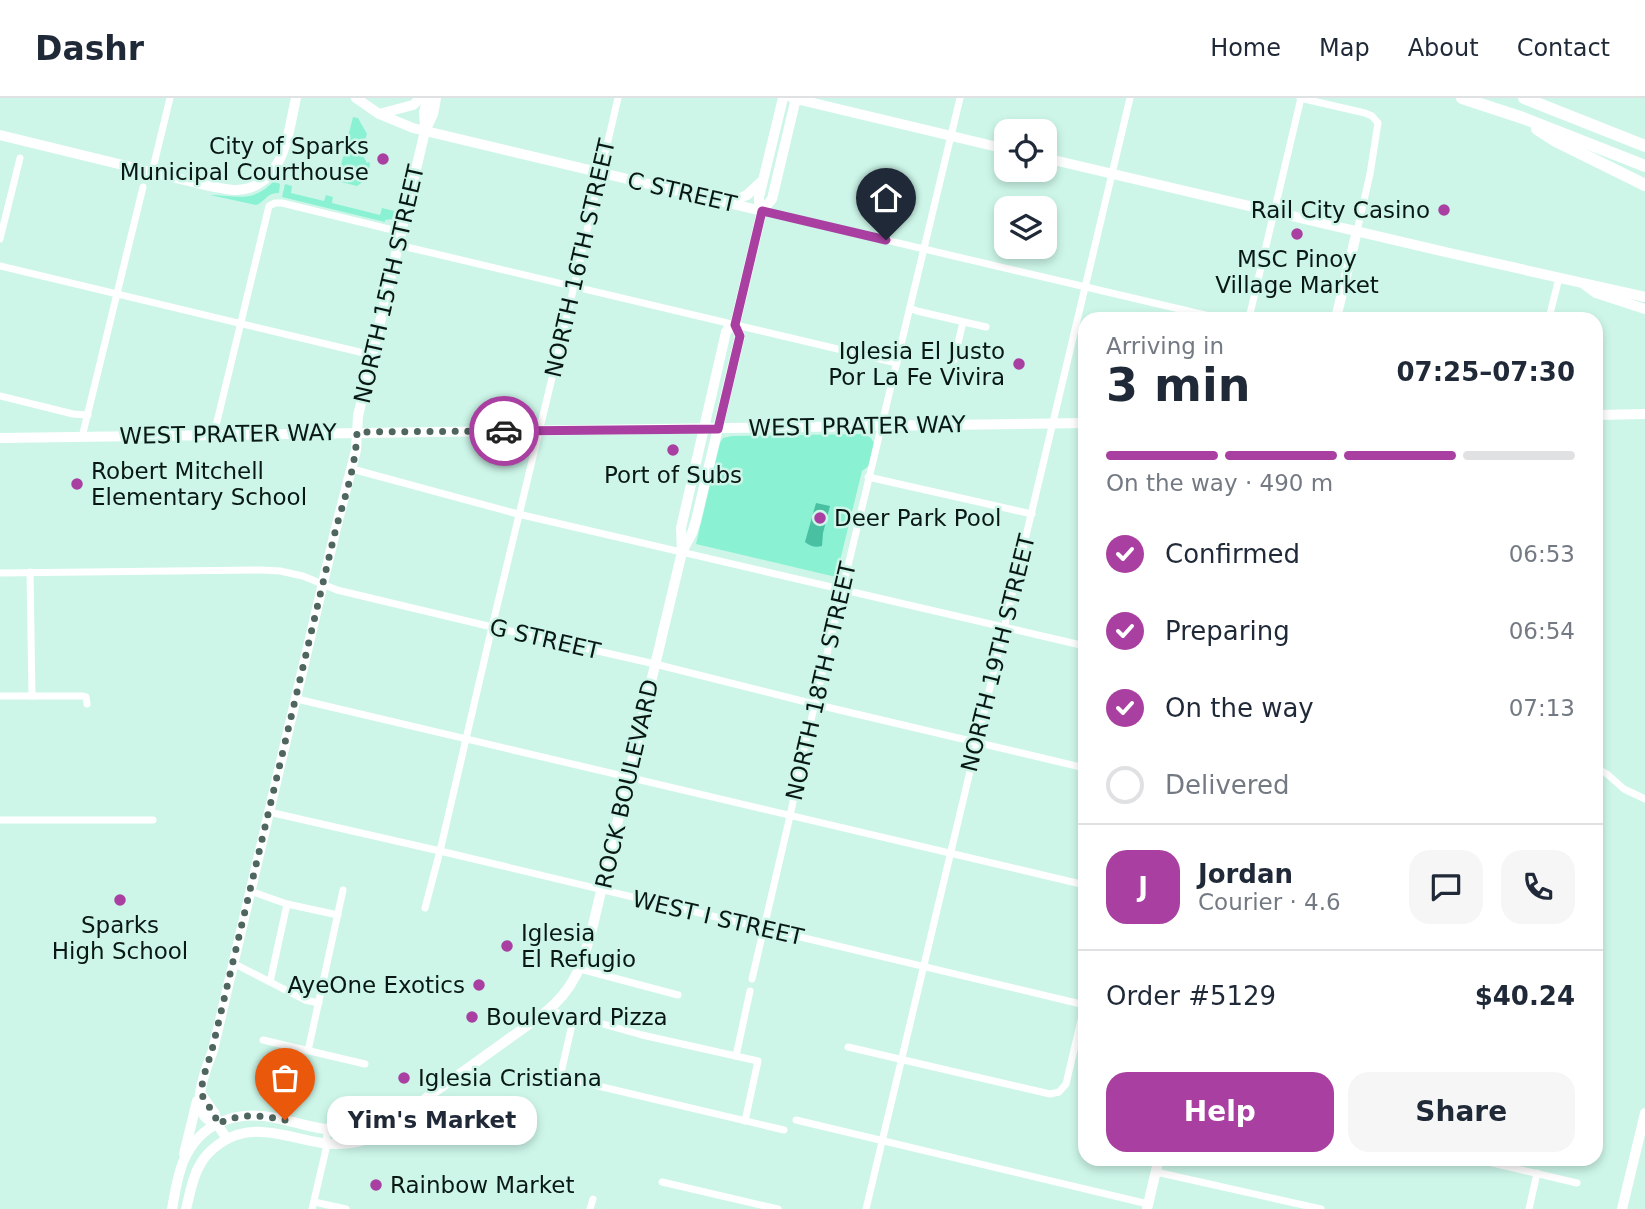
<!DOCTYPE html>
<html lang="en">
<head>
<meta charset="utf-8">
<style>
	body { margin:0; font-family:"DejaVu Sans",sans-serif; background:#f6f6f7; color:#1f2937; height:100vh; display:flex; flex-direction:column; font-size:26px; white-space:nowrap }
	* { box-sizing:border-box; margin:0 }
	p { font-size:23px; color:#747a83 }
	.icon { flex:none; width:38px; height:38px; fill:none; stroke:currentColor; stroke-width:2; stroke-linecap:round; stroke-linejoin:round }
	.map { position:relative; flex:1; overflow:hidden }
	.side { position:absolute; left:1078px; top:214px; width:525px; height:854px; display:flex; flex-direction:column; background:#fff; border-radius:21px; box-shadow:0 4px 10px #0003 }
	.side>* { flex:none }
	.fabs { position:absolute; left:994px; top:21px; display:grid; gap:14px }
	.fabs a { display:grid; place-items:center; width:63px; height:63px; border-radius:14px; background:#fff; box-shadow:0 4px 10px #0003; font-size:35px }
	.pin { position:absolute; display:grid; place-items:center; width:60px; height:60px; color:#fff; margin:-72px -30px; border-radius:50% 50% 50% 0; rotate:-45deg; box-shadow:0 0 7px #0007 }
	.pin .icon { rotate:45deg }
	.courier { position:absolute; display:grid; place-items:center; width:70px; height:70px; margin:-35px; border:5px solid #a940a1; border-radius:50%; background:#fff; color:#222; box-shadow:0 2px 9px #0007 }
	.bubble { position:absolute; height:49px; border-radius:21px; background:#fff; box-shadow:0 4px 10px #0003; font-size:23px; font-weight:700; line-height:49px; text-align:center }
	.headline em { font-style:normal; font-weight:700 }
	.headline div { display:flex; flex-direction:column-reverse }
	.headline { display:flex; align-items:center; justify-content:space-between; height:119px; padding:0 28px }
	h1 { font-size:46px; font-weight:700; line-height:52px }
	.bar { display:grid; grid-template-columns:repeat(4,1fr); gap:10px 7px; align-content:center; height:84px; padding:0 28px }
	.bar i { height:9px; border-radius:5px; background:#e0e1e3 }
	.bar .on { background:#a940a1 }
	.bar p { grid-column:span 4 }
	.line { display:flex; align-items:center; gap:18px; padding:0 28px; border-top:2px solid #e0e1e3 }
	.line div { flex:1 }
	.round { display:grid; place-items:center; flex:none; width:74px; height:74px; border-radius:21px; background:#f6f6f7 }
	ol { padding:0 28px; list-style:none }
	li { display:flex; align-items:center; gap:21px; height:77px }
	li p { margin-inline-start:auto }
	li .icon { padding:7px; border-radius:50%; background:#a940a1; color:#fff; stroke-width:4 }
	li:last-child { color:#747a83 }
	li i { width:38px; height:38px; border:4px solid #e0e1e3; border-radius:50% }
	.primary-button { display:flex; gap:14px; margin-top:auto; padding:14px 28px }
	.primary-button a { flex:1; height:80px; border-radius:21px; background:#a940a1; color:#fff; font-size:28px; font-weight:700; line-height:80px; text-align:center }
	.primary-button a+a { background:#f6f6f7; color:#1f2937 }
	header { display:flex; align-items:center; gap:42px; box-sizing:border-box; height:98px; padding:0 35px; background:#fff; border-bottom:2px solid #e0e1e3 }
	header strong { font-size:33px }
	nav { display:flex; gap:38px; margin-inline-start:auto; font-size:24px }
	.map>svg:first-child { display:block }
	.green { fill:#8af1d3 }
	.water { fill:#4ac0a2 }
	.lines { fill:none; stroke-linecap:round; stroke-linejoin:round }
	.street { stroke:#fff; stroke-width:7 }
	.secondary { stroke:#fff; stroke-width:10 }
	.highway { stroke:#fff; stroke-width:12 }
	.done { stroke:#4e665f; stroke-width:7; stroke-dasharray:0 12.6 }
	.route { stroke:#a940a1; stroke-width:9 }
	.poi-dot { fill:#a940a1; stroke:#cdf6e9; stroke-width:2.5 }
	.labels { text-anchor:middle; stroke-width:5; stroke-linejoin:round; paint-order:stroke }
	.poi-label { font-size:23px; fill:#091814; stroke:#cdf6e9; text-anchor:start }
	.street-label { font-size:23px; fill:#091814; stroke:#cdf6e9 }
</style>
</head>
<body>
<header>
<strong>Dashr</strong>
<nav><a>Home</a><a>Map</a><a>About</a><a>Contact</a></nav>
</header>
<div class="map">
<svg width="1645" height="1111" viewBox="0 0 1645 1111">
	<rect width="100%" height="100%" fill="#cdf6e9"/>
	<g class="green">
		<polygon points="353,19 358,20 367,36 365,42 349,51 346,47"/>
		<polygon points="356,51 361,59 363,58 367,65 369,64 370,66 367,81 357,88 337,83 343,59"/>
		<path d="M273,84L278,85L280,86L279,95C267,94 265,104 256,107L210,97C235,97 251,106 273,84Z"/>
		<polygon points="285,86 292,88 291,95 324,103 326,97 333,99 332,105 380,117 382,110 394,113 392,121 385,122 385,124 282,99"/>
		<polygon points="864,336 871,340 874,345 870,367 862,373 836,479 696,446 720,345 723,340 732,338"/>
	</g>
	<path class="water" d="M816,405L830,408L823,435L822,448C815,450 810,448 805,444Z"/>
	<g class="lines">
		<g class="street">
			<polyline points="1300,0 1365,15 1372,18 1378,25 1370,76 1357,133"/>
			<polyline points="152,74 170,0"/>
			<polyline points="762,113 1218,220"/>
			<polyline points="0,141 20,60"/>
			<polyline points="398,147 897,265"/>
			<polyline points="0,168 372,257"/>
			<polyline points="910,210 917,213 986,229"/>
			<polyline points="1249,220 1301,0"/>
			<polyline points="1549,220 1559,180"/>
			<polyline points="954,262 963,224"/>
			<polyline points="0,298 73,316 88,317"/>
			<polyline points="214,336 269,108 275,105 282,105 401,134"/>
			<polyline points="82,339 143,89"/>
			<polyline points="352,371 518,416 1085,548"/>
			<polyline points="868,379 1032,416"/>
			<polyline points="30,474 32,598"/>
			<polyline points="0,475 261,472 280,473 303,478 337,492 492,529 655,566 814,606 1085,670"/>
			<polyline points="0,598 82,598 86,599 87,606"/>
			<polyline points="297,601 1085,787"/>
			<polyline points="1596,670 1607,676 1624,691 1645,701"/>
			<polyline points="269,714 440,753 1085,907"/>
			<polyline points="0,722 153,722"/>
			<polyline points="250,793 287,806 338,817"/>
			<polyline points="425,810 440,753 492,529 572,197 618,0"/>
			<polyline points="233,865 305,902 319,905"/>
			<polyline points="580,871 678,897"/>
			<polyline points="752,881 790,718 802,660 960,0"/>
			<polyline points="270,884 287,806"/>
			<polyline points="547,913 574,918 642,937 758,963 745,1023"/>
			<polyline points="574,918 560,979 784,1032"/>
			<polyline points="263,942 365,966"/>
			<polyline points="848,949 1050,996 1059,994 1066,986 1085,905"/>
			<polyline points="308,953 343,792"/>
			<polyline points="736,958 750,893"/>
			<polyline points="796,1022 1148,1106"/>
			<polyline points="1471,1060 1577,1085"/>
			<polyline points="1156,1074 1321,1111"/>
			<polyline points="662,1084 778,1111"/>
			<polyline points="314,1104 346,1111"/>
			<polyline points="312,1111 326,1051 327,1032"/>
			<polyline points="590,1111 593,1101"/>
			<polyline points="866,1111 1130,0"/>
			<polyline points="1529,1111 1537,1075"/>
		</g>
		<g class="secondary">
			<polyline points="356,0 379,16 413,30 762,113"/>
			<polyline points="792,0 1006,51"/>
			<polyline points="379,16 413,7 421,0"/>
			<polyline points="425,29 424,14 428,0"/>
			<path d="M0,37L209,88C218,89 227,92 236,92C284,90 288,35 296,0"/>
			<polyline points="1045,60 1454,156 1645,199"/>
			<polyline points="729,105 747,97 762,83"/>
			<polyline points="762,113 759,104 759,99 783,0"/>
			<polyline points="1585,187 1596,195 1645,211"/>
			<polyline points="1336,220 1357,133"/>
			<polyline points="1596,317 1645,316"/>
			<polyline points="0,340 1085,325"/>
			<polyline points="682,454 681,430 726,234 728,231 735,227 762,113 772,101 796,0"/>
			<polyline points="201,996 215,1016 217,1026 227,1041"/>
			<path d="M217,1026C185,1017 206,972 213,952L336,430L356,352L358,318L425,33L433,16L436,0"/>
			<polyline points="184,1056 197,1003"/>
			<path d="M172,1111C175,1095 177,1079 183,1064C200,1024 236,1012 276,1020C299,1025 321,1033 345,1032C371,1031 390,1014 415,1008L542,917C575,892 583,865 593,827L682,454L692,435L696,422L740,238L735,227"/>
			<path d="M186,1111C190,1096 192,1079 201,1065C205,1058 212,1051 219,1046C252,1022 287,1040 322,1045C342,1048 362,1044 380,1037C397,1031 407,1025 415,1008"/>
			<polyline points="1147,1111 1159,1060"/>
			<polyline points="1622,1111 1645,1015"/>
		</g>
		<g class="highway">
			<polyline points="1462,0 1523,20 1645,68"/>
			<polyline points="1524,0 1645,48"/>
			<polyline points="1537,31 1554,42 1645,87"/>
		</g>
	</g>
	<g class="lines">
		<path class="done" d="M285,1022C261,1017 240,1015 217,1026C216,1015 209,1010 204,1001C197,990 209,964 212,952L336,430C345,399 356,367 357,334L504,333"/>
		<polyline class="route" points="504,333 718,331 740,238 735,227 762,113 886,142"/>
	</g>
	<g class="poi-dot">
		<circle cx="383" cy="61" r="7"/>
		<circle cx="1444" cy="112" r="7"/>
		<circle cx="1297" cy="136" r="7"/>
		<circle cx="1019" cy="266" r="7"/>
		<circle cx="673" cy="352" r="7"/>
		<circle cx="77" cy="386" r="7"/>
		<circle cx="820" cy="420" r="7"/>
		<circle cx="120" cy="802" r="7"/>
		<circle cx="507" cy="848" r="7"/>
		<circle cx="479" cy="887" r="7"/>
		<circle cx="472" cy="919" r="7"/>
		<circle cx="404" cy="980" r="7"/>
		<circle cx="376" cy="1087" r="7"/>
	</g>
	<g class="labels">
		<g class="poi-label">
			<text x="369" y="56" text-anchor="end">City of Sparks<tspan x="369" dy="26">Municipal Courthouse</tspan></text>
			<text x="1430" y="120" text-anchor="end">Rail City Casino</text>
			<text x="1297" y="169" text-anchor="middle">MSC Pinoy<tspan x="1297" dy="26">Village Market</tspan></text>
			<text x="1005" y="261" text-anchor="end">Iglesia El Justo<tspan x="1005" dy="26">Por La Fe Vivira</tspan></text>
			<text x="91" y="381">Robert Mitchell<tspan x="91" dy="26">Elementary School</tspan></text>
			<text x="673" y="385" text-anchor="middle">Port of Subs</text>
			<text x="834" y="428">Deer Park Pool</text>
			<text x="120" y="835" text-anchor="middle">Sparks<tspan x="120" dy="26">High School</tspan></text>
			<text x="521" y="843">Iglesia<tspan x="521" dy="26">El Refugio</tspan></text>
			<text x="465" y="895" text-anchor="end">AyeOne Exotics</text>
			<text x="486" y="927">Boulevard Pizza</text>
			<text x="418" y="988">Iglesia Cristiana</text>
			<text x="390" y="1095">Rainbow Market</text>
		</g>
		<g class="street-label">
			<text transform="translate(682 94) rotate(13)" y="8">C STREET</text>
			<text transform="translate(580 160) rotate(-77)" y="8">NORTH 16TH STREET</text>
			<text transform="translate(389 186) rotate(-77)" y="8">NORTH 15TH STREET</text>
			<text transform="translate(857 328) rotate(-1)" y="8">WEST PRATER WAY</text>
			<text transform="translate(228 336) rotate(-1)" y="8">WEST PRATER WAY</text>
			<text transform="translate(545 541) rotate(13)" y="8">G STREET</text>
			<text transform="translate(998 555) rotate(-76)" y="8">NORTH 19TH STREET</text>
			<text transform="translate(821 583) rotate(-77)" y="8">NORTH 18TH STREET</text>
			<text transform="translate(627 686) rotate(-77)" y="8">ROCK BOULEVARD</text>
			<text transform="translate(718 820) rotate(13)" y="8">WEST I STREET</text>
		</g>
	</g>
</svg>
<div class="fabs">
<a><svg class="icon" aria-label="locate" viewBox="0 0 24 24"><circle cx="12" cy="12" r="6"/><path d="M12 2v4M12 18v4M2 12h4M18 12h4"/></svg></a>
<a><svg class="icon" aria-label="layers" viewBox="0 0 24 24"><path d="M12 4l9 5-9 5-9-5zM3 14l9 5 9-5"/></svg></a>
</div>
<div class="pin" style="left:285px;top:1022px;background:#ea580c"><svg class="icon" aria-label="bag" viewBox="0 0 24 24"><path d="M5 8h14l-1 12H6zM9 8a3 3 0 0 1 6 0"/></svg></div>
<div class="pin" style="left:886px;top:142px;background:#1f2937"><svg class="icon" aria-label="home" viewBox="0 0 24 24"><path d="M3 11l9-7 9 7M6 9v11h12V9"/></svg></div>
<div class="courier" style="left:504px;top:333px"><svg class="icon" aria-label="car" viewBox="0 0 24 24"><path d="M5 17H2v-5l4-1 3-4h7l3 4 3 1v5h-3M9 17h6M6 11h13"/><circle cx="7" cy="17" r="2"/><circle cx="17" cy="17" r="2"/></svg></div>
<div class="bubble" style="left:327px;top:998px;width:210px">Yim's Market</div>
<section class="side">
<div class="headline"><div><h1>3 min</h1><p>Arriving in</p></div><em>07:25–07:30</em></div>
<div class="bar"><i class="on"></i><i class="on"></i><i class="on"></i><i></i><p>On the way · 490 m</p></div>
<ol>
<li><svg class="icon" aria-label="check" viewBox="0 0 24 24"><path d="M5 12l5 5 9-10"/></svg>Confirmed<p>06:53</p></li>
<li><svg class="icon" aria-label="check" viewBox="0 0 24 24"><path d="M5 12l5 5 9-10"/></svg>Preparing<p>06:54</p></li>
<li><svg class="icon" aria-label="check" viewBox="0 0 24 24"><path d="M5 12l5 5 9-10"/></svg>On the way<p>07:13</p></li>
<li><i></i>Delivered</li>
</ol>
<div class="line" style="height:126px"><b class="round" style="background:#a940a1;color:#fff">J</b><div><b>Jordan</b><p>Courier · 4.6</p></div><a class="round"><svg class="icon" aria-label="chat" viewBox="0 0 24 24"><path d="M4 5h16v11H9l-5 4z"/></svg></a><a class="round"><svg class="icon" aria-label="phone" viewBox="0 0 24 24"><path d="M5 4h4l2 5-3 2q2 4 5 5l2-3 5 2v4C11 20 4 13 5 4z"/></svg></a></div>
<div class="line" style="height:91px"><div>Order #5129</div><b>$40.24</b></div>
<div class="primary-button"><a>Help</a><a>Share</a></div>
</section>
</div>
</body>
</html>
